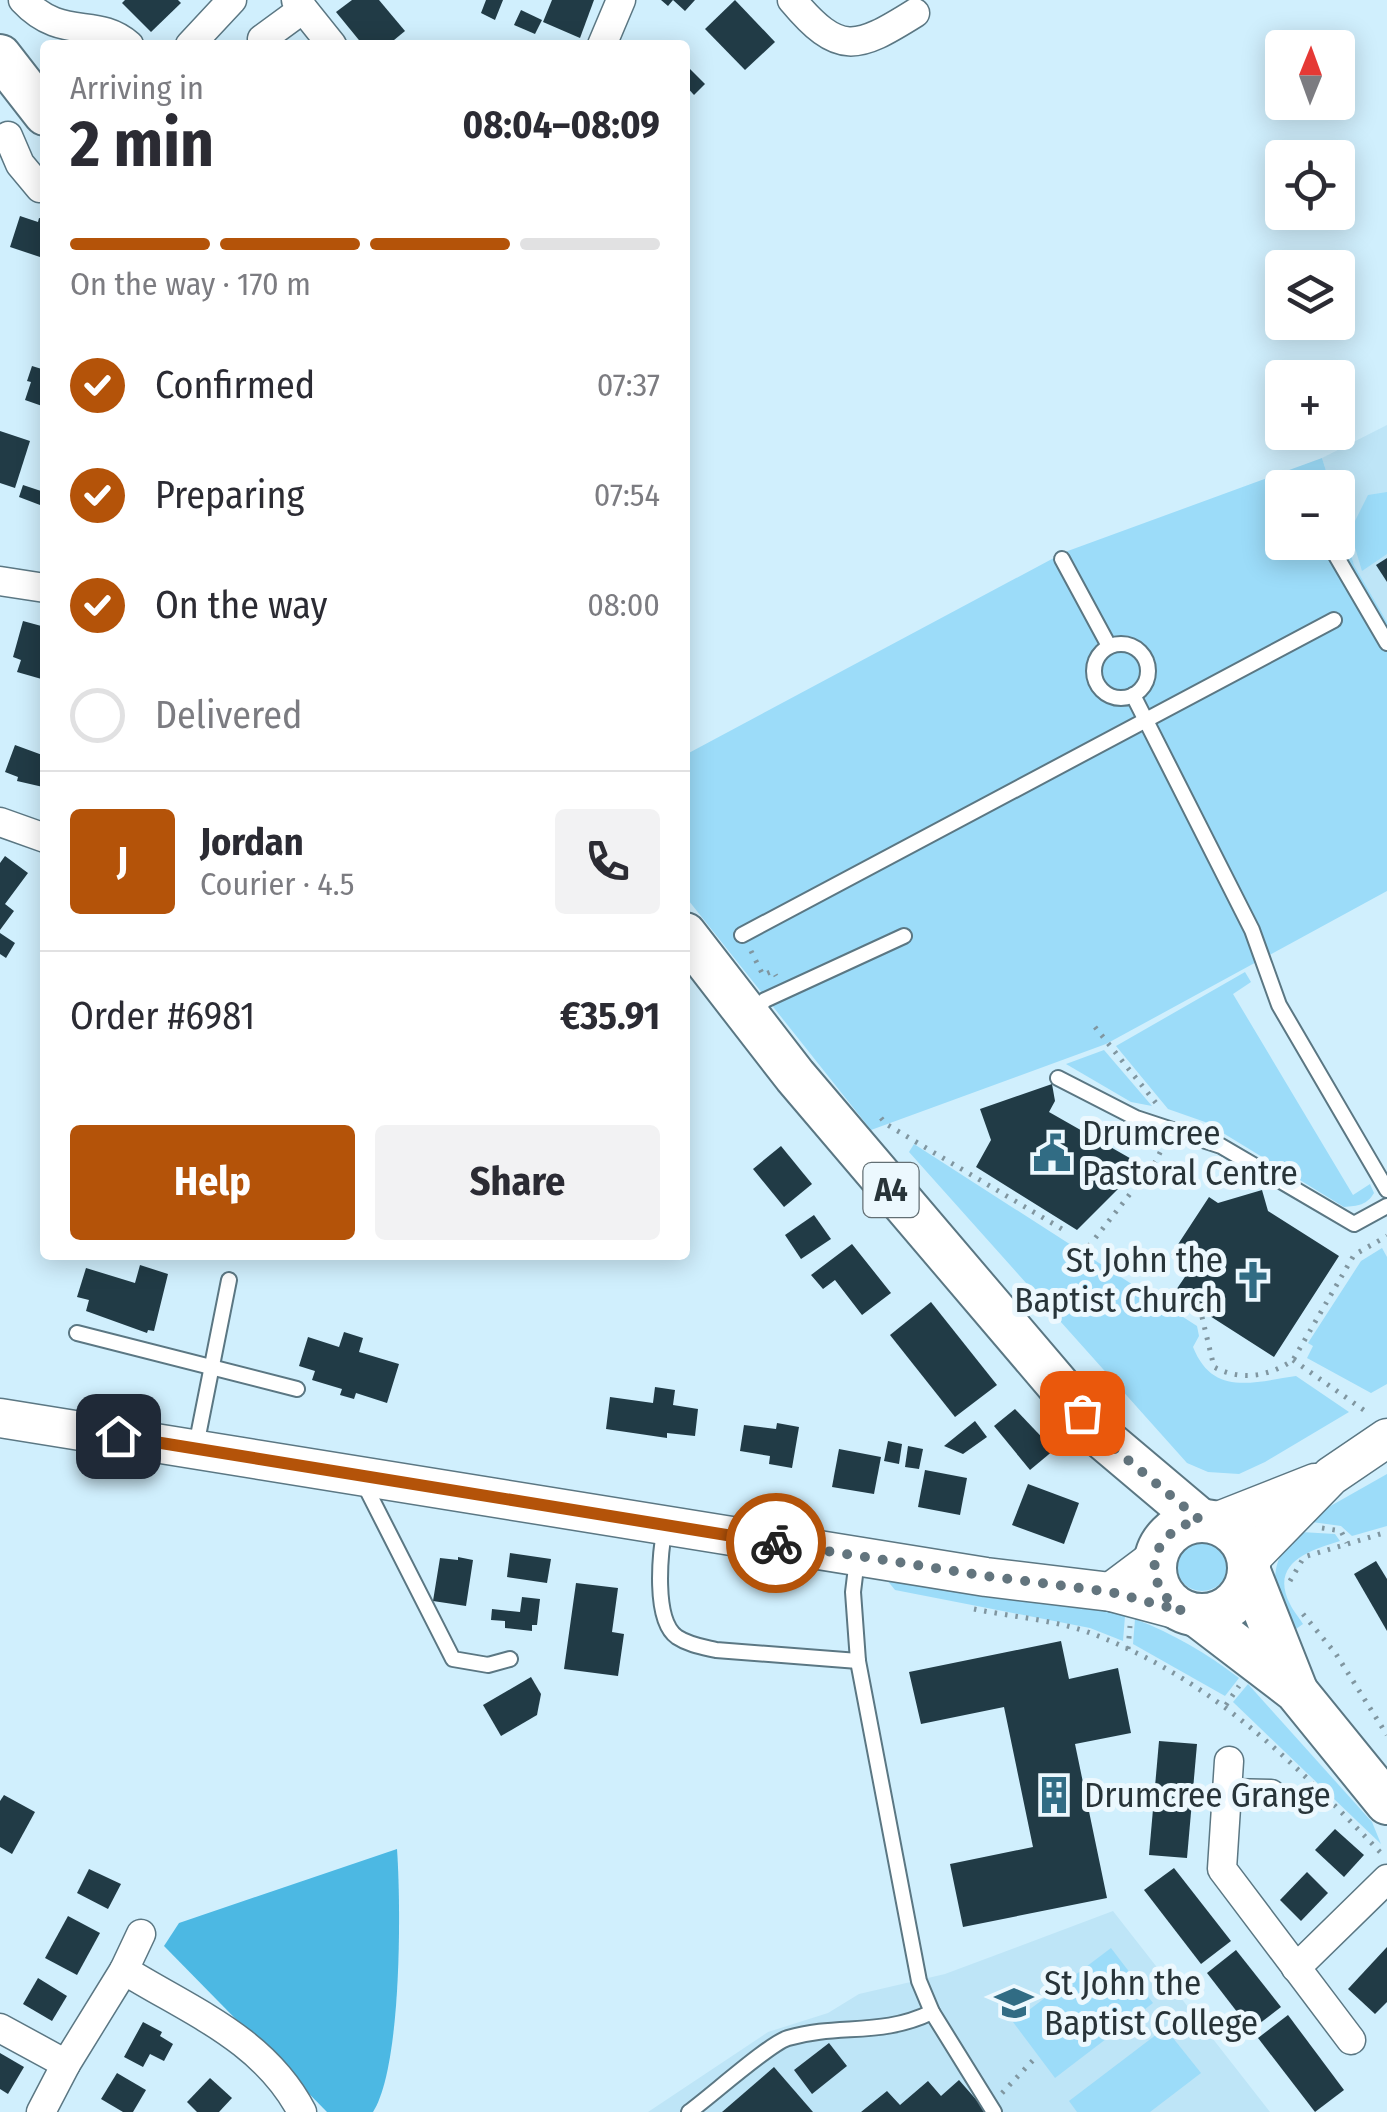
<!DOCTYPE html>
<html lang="en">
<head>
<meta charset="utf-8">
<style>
	body { margin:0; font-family:"Fira Sans Condensed",sans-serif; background:#f2f2f3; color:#2b2b33; height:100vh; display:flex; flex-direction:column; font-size:38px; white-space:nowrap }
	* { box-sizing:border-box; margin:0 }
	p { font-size:32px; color:#7c7c81 }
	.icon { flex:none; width:55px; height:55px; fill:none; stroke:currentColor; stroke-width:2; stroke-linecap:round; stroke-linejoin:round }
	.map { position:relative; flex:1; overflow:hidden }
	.panel { position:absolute; left:40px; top:40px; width:650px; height:1220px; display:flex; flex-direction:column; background:#fff; border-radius:10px; box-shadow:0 5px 25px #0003 }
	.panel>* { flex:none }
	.needle { width:65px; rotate:1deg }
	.fabs { position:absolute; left:1265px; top:30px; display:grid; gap:20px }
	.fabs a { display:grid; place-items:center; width:90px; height:90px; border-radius:10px; background:#fff; box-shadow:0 5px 25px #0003; font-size:50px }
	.pin { position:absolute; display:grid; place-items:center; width:85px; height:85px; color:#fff; margin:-42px; border-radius:20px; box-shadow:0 5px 15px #0006 }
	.courier { position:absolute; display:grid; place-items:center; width:100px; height:100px; margin:-50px; border:8px solid #b45309; border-radius:50%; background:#fff; color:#222; box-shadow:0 2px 12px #0007 }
	.headline em { font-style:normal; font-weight:700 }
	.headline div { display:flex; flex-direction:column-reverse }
	.headline { display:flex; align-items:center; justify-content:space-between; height:170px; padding:0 30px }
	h1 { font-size:65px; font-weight:700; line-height:75px }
	.bar { display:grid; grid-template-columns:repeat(4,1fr); gap:15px 10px; align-content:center; height:120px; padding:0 30px }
	.bar i { height:12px; border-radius:8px; background:#e1e1e2 }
	.bar .on { background:#b45309 }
	.bar p { grid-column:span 4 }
	.line { display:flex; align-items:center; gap:25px; padding:0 30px; border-top:2px solid #e1e1e2 }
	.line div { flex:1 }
	.round { display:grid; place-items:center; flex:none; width:105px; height:105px; border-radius:10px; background:#f2f2f3 }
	ol { padding:0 30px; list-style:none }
	li { display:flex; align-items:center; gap:30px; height:110px }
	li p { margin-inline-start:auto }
	li .icon { padding:10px; border-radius:50%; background:#b45309; color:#fff; stroke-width:4 }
	li:last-child { color:#7c7c81 }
	li i { width:55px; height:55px; border:5px solid #e1e1e2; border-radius:50% }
	.cta { display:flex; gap:20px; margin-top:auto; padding:20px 30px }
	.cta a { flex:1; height:115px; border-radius:10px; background:#b45309; color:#fff; font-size:40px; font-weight:700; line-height:115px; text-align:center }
	.cta a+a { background:#f2f2f3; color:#2b2b33 }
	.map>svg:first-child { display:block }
	.built { fill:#bee5f7 }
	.green { fill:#9cdcf9 }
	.forest { fill:#4cb8e3 }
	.building { fill:#213b46 }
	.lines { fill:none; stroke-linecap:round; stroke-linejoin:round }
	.service-casing { stroke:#5b7783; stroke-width:18 }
	.minor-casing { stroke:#5b7783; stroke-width:31 }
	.secondary-casing { stroke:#5b7783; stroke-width:41 }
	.primary-casing { stroke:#5b7783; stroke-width:46 }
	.path { stroke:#8096a0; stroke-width:5; stroke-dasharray:2.5 8; stroke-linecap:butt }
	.service { stroke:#fff; stroke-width:14 }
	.minor { stroke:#fff; stroke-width:28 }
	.secondary { stroke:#fff; stroke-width:38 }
	.primary { stroke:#fff; stroke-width:42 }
	.done { stroke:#63757e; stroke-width:10; stroke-dasharray:0 18 }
	.route { stroke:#b45309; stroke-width:12 }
	.labels { text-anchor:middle; stroke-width:10; stroke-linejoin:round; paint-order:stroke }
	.shield { fill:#ecf8fe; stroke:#636f74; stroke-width:2.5 }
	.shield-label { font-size:32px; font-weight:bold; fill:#283439 }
	.poi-label { font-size:35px; fill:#283439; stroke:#ecf8fe; text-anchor:start }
</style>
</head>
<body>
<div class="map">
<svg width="1387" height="2112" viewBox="0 0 1387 2112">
	<rect width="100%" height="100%" fill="#d0effd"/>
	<g class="built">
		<polygon points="1387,425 1387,622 1354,565 1338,509 1338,488 1331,487 1322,458"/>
		<polygon points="1113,1911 1270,2112 648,2112 768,2032 828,2013 859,1994 945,1974"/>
	</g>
	<g class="green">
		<polygon points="1322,458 1331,487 1282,488 1282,542 1338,542 1338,509 1354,565 1387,622 1387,891 1106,1044 871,1130 685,896 685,755 1065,552"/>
		<polygon points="1387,492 1387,554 1362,571 1350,531 1368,495"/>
		<path d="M1245,972L1251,982L1233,994L1353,1195L1370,1184L1374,1193C1367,1205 1358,1206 1344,1207L1205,1122L1168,1109L1116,1046Z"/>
		<polygon points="1104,1050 1152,1106 1131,1102 1066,1064"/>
		<path d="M914,1144L1197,1326L1199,1336L1193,1347C1213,1397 1253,1382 1296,1376L1349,1412L1265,1462L1239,1474L1208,1472L1187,1463L909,1152Z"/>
		<polygon points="1382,1248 1387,1257 1387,1384 1371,1393 1307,1358 1313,1346 1308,1343 1361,1261"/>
		<polygon points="1387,1474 1387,1526 1352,1536 1341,1526 1312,1522 1327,1508"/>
		<path d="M1301,1532L1335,1534L1340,1541C1310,1550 1269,1563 1290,1604C1293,1611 1299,1617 1303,1624L1286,1636C1276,1596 1262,1561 1301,1532Z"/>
		<circle cx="1202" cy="1565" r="26"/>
		<polygon points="899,1578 1106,1610 1125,1616 1123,1641 1090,1628 895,1590 887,1580"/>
		<path d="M1135,1619C1174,1634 1206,1653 1239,1678L1225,1696L1133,1644Z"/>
		<polygon points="1248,1684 1372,1822 1381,1844 1233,1702"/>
		<polygon points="1111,1948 1153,2003 1055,2078 1013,2022"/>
		<polygon points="1165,2028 1201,2073 1150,2112 1077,2112 1069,2101"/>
	</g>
	<path class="forest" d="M397,1849C401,1906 402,2066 373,2112H327L164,1946L179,1923Z"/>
	<g class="building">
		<polygon points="125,0 178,0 181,3 151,32 122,3"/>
		<polygon points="352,0 379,0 405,31 388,45 363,45 336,12"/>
		<polygon points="486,0 503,0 495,20 481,13"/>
		<polygon points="552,0 594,0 580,38 543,22"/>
		<polygon points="661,0 695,0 685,11 673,0 668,6"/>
		<polygon points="735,0 775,42 745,70 705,29"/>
		<polygon points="521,10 542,20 535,34 514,25"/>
		<polygon points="689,68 705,84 694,95 685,85 685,72"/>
		<polygon points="20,216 38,222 39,218 45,219 43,258 10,247"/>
		<polygon points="32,366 45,370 45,407 25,400 31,382 27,381"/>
		<polygon points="0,431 30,441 15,488 0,483"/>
		<polygon points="23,485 44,492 40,505 19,497"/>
		<polygon points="1387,558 1387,582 1376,565"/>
		<polygon points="23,621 45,627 45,680 17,672 21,660 13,657"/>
		<polygon points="15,745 45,756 43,787 17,781 18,777 5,772"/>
		<polygon points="5,856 28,873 5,904 14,911 0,930 0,863"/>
		<polygon points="0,933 15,943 6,958 0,954"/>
		<polygon points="1052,1084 1055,1101 1049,1112 1142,1165 1077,1230 976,1167 991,1140 980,1109"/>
		<polygon points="781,1146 812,1184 784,1207 753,1169"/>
		<polygon points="1262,1190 1268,1211 1339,1256 1274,1357 1174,1293 1191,1268 1171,1255 1209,1197 1218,1203"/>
		<polygon points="814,1215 831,1239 801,1259 785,1235"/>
		<polygon points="852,1244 891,1293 862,1315 835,1280 823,1289 811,1275"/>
		<polygon points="140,1265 168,1274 154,1331 148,1330 147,1333 86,1311 89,1300 77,1297 86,1268 135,1283"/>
		<polygon points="931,1302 997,1385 955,1417 890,1335"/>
		<polygon points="344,1332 363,1338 359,1352 399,1364 387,1403 356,1393 354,1399 340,1395 342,1389 312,1380 315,1371 299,1366 308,1337 339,1347"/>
		<polygon points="655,1387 675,1390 673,1405 698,1409 695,1436 667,1433 667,1438 606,1429 610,1397 653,1403"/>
		<polygon points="1015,1409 1054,1450 1030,1470 994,1426"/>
		<polygon points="975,1421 987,1437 963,1454 944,1446"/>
		<polygon points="777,1423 799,1427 792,1468 769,1464 770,1456 740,1451 744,1425 776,1429"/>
		<polygon points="888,1441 902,1444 899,1464 884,1461"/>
		<polygon points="908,1446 923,1449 919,1469 905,1467"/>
		<polygon points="839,1449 881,1457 874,1494 832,1487"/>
		<polygon points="925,1470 967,1478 960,1515 918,1507"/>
		<polygon points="1028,1484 1079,1503 1064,1544 1012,1525"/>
		<polygon points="510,1553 551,1559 547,1583 507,1577"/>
		<polygon points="458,1557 473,1560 466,1606 433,1601 440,1558 458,1560"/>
		<polygon points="1376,1561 1387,1579 1387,1631 1354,1574"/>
		<polygon points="576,1583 618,1588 612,1632 624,1634 618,1676 564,1669"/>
		<polygon points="522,1597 540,1599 537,1625 532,1625 532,1631 505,1628 505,1621 491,1620 492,1609 520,1612"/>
		<polygon points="1061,1641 1069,1679 1118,1668 1131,1733 1075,1744 1107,1898 963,1927 950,1864 1033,1847 1004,1707 921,1724 909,1672"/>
		<polygon points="531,1677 541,1694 537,1715 501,1736 483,1705"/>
		<polygon points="1159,1741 1197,1744 1187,1858 1149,1855"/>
		<polygon points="4,1795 35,1812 12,1854 0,1847 0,1801"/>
		<polygon points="1335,1829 1364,1855 1344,1877 1315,1850"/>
		<polygon points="1174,1868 1231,1941 1201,1964 1144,1890"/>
		<polygon points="89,1869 121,1884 108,1909 77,1893"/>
		<polygon points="1307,1872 1328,1893 1301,1921 1280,1900"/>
		<polygon points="68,1916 100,1933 77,1975 45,1958"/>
		<polygon points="1387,1947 1387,2002 1375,2014 1348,1989"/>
		<polygon points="1236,1950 1281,2007 1251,2030 1207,1973"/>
		<polygon points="38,1978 67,1996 52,2021 23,2004"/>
		<polygon points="1288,2015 1344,2090 1315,2112 1258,2038"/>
		<polygon points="143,2022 162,2032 160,2036 173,2044 164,2061 150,2054 143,2067 124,2057"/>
		<polygon points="829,2043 847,2066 812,2094 794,2070"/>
		<polygon points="0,2053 24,2067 8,2094 0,2089"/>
		<polygon points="774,2067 813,2112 722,2112"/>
		<polygon points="117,2073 146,2090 133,2112 123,2112 101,2099"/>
		<polygon points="210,2078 232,2098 219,2112 197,2112 187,2102"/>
		<polygon points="959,2080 987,2112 861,2112 887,2091 900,2105 928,2081 941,2096"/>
	</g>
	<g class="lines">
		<g class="service-casing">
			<g id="service">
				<polyline points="1328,542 1387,643"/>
				<polyline points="1062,559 1109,646"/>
				<circle cx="1121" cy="671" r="27"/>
				<polyline points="1133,695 1252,930 1279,1005 1387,1190"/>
				<polyline points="742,935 1334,620"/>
				<polyline points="753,1012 765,1000 904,936"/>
				<polyline points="1058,1078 1136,1118 1221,1146 1354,1224 1387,1206"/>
				<polyline points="77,1333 297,1389"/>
				<polyline points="196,1446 229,1280"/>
				<polyline points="362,1480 453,1659 488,1665 510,1659"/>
				<path d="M665,1526C660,1553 653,1620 677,1637C689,1645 703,1647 716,1650L858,1661"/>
				<polyline points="857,1559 853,1592 858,1661 919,1981 932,2012 994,2112"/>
				<path d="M689,2112C710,2097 770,2043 788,2038C839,2023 881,2037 932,2012"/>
			</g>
		</g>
		<g class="minor-casing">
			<g id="minor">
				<path d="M23,0C62,42 96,16 129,45"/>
				<polyline points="296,0 332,45"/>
				<path d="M792,0C839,56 856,50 915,13"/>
				<polyline points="262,39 303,9"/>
				<polyline points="190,45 232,0"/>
				<polyline points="602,45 621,0"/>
				<polyline points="8,136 20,164 40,188"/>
				<polyline points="0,581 45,588"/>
				<polyline points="0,822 45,838"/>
				<polyline points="1229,1761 1222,1869 1351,2040"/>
				<polyline points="1228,1793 1271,1794"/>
				<polyline points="1296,1968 1387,1879"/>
				<polyline points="124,1970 141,1934"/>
				<polyline points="0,2028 66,2064"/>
				<path d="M41,2112L66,2064L124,1970C190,2011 264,2039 302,2112"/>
			</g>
		</g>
		<g class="secondary-casing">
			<g id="secondary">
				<polyline points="0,1418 986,1577 1111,1592 1182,1611"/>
				<polyline points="1216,1522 1315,1483"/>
				<polyline points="1249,1560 1331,1476 1387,1438"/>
				<polyline points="1111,1592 1155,1559"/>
			</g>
		</g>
		<g class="primary-casing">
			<g id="primary">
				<polyline points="0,56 45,114"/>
				<polyline points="685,934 795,1076 1104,1439 1200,1520"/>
				<circle cx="1202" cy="1568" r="47"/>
				<polyline points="1250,1574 1296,1690"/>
				<polyline points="1198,1616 1296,1691 1387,1803"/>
			</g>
		</g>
		<g class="path">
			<polyline points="751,951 763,975 773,971 776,976"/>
			<polyline points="1095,1027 1156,1103"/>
			<polyline points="881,1118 886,1124 1062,1229"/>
			<polyline points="1089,1246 1156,1161 1164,1144"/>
			<path d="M1202,1317L1214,1367C1240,1381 1269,1377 1293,1360L1354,1255L1387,1236"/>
			<polyline points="1293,1360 1368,1413"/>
			<polyline points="1322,1528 1341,1531 1347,1543"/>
			<polyline points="1290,1581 1304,1557 1387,1532"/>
			<path d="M974,1609C1012,1617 1057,1620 1093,1634C1214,1680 1294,1763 1382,1854"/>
			<polyline points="1303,1614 1336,1654 1387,1735"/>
			<polyline points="1128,1649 1130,1626"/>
			<polyline points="1226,1705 1239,1686"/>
			<polyline points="1002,2093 1038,2055"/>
		</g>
		<use href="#service" class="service"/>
		<use href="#minor" class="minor"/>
		<use href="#secondary" class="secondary"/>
		<use href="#primary" class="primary"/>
	</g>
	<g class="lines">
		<path class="done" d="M776,1543L986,1576L1111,1592L1182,1611C1138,1582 1149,1531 1200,1520L1104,1440L1082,1413"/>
		<polyline class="route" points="118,1436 776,1543"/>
	</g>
	<defs>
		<g id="civic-bare" transform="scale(3)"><path d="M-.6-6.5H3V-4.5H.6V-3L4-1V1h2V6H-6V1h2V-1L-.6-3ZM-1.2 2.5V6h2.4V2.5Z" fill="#316c84" stroke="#ecf8fe" stroke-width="2.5" paint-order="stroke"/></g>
		<g id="church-bare" transform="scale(3)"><path d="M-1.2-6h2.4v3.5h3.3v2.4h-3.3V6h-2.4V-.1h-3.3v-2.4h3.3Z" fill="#316c84" stroke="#ecf8fe" stroke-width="2.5" paint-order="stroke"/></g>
		<g id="building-bare" transform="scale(3)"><path d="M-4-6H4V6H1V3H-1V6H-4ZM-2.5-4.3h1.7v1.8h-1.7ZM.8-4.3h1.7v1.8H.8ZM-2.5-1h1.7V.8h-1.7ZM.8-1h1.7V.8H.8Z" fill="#316c84" stroke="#ecf8fe" stroke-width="2.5" paint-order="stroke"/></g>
		<g id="school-bare" transform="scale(3)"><path d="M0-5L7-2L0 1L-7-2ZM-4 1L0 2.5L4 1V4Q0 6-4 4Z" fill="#316c84" stroke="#ecf8fe" stroke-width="2.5" paint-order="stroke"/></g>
	</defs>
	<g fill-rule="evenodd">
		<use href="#civic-bare" x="1052" y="1153"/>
		<use href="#church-bare" x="1253" y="1280"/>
		<use href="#building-bare" x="1054" y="1795"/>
		<use href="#school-bare" x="1014" y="2003"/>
	</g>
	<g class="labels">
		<rect class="shield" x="863.5" y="1163" width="55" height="54" rx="8"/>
		<g class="shield-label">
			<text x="891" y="1201">A4</text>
		</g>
		<g class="poi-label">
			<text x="1082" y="1145">Drumcree<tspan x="1082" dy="40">Pastoral Centre</tspan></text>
			<text x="1223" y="1272" text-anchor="end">St John the<tspan x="1223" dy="40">Baptist Church</tspan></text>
			<text x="1084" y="1807">Drumcree Grange</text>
			<text x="1044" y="1995">St John the<tspan x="1044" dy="40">Baptist College</tspan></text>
		</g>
	</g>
</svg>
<div class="fabs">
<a><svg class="needle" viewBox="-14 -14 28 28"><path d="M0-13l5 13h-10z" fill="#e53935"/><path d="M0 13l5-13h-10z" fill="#7c7c81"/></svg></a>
<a><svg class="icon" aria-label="locate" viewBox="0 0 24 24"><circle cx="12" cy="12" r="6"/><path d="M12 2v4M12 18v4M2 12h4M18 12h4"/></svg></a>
<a><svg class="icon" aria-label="layers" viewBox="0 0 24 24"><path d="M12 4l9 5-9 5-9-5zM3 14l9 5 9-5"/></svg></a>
<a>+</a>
<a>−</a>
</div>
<div class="pin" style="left:1082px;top:1413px;background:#ea580c"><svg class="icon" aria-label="bag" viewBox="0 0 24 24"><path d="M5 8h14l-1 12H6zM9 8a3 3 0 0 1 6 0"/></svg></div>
<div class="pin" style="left:118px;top:1436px;background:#1f2937"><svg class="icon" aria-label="home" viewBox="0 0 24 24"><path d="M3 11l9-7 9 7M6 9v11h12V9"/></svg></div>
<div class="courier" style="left:776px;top:1543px"><svg class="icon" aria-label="bike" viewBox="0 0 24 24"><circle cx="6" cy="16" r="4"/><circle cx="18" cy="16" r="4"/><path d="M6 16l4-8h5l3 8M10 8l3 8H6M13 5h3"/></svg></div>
<section class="panel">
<div class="headline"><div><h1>2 min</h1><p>Arriving in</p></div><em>08:04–08:09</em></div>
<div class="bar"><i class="on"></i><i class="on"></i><i class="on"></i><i></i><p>On the way · 170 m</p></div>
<ol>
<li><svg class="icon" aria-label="check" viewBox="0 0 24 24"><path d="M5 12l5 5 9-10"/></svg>Confirmed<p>07:37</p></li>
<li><svg class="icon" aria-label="check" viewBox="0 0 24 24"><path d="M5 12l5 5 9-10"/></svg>Preparing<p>07:54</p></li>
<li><svg class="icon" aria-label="check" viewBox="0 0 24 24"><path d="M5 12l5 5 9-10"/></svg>On the way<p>08:00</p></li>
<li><i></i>Delivered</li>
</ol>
<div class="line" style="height:180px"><b class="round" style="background:#b45309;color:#fff">J</b><div><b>Jordan</b><p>Courier · 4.5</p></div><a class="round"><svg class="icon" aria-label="phone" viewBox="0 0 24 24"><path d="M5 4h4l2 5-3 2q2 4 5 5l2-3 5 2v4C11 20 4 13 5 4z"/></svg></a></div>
<div class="line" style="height:130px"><div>Order #6981</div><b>€35.91</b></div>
<div class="cta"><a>Help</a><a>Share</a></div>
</section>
</div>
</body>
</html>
